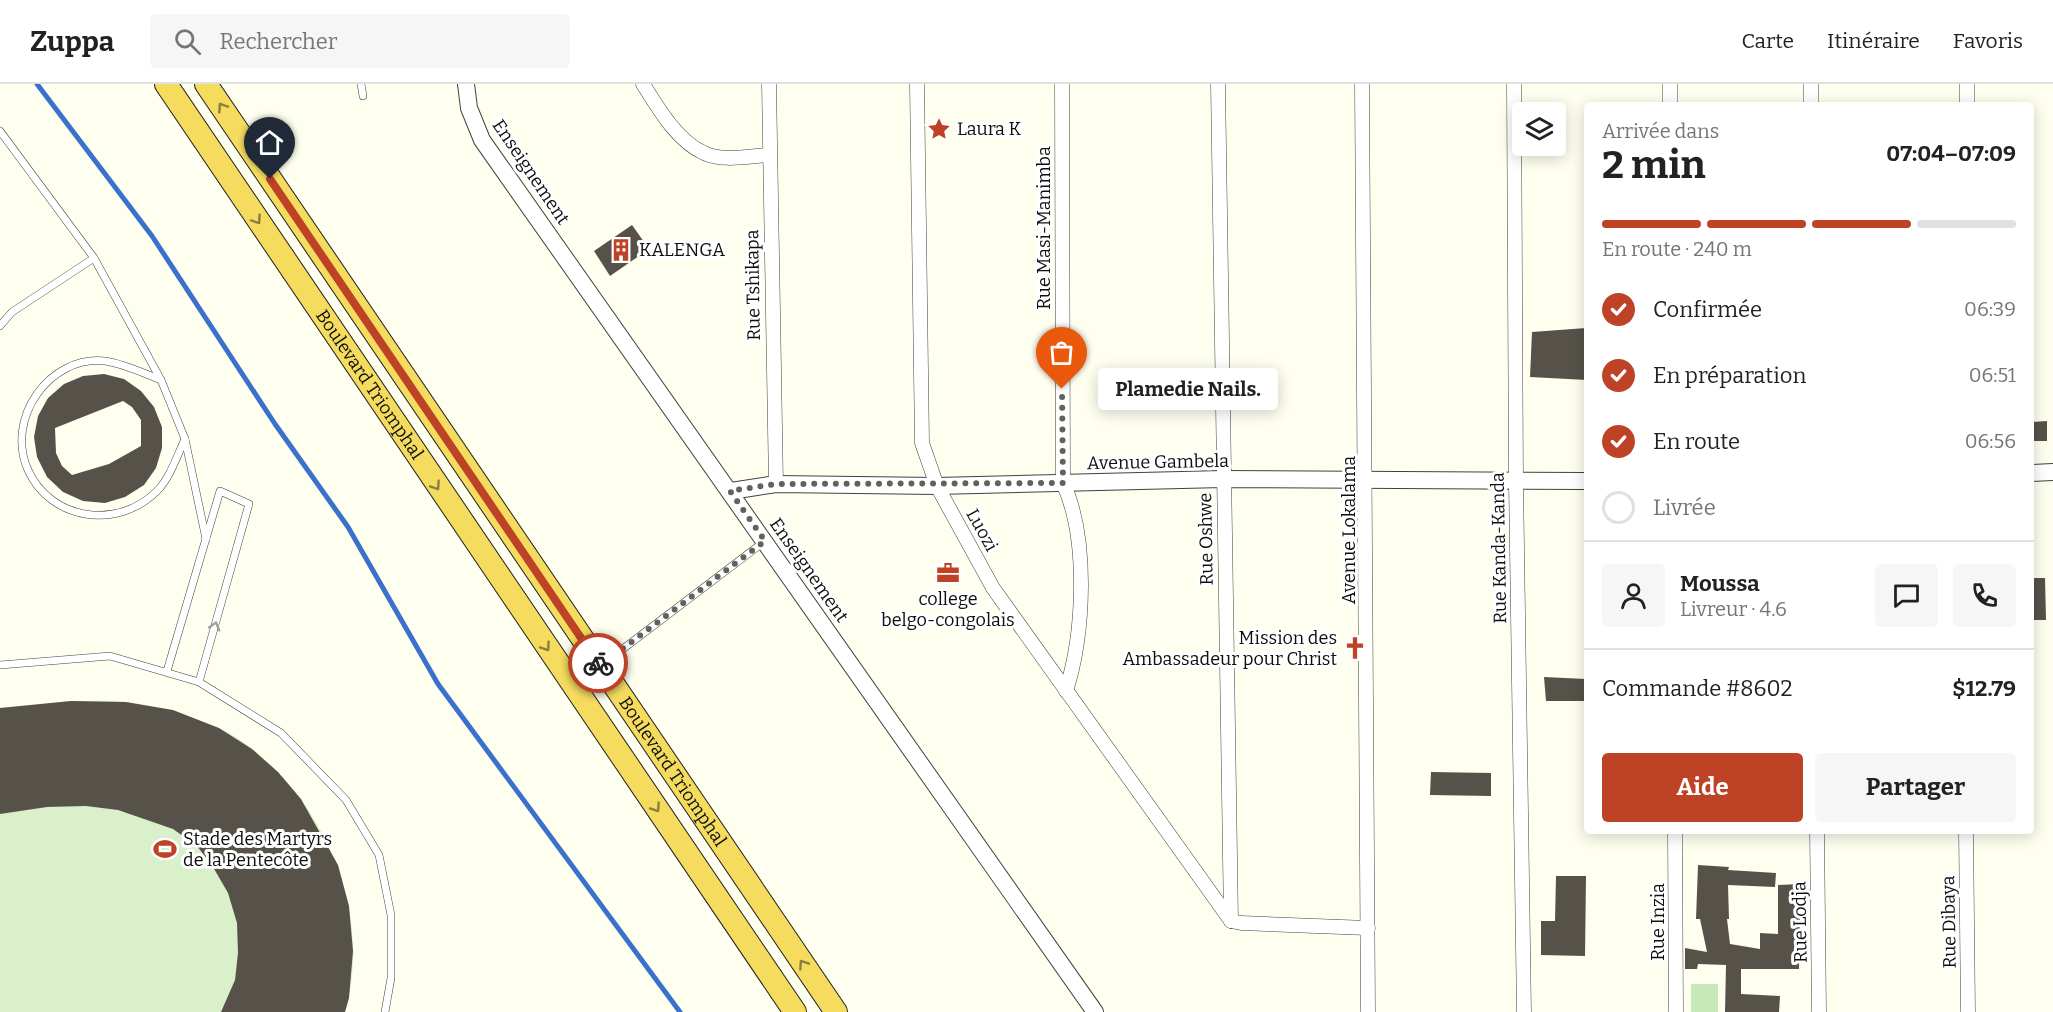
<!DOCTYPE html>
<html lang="fr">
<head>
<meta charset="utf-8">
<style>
	body { margin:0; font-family:Bitter,serif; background:#f6f6f6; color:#222; height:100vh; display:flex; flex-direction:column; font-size:22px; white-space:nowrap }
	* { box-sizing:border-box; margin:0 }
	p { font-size:20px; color:#767676 }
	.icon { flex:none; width:33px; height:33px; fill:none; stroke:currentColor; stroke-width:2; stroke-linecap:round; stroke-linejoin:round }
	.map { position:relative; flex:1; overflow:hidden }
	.panel { position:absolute; left:1584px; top:18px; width:450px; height:732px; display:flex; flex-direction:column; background:#fff; border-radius:6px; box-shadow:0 3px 15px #0003 }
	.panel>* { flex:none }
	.controls { position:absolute; left:1512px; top:18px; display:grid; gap:12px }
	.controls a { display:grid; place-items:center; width:54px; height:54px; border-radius:6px; background:#fff; box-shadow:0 3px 15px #0003; font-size:30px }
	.pin { position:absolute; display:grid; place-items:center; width:51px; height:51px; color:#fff; margin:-62px -26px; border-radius:50% 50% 50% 0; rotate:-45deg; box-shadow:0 0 6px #0007 }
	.pin .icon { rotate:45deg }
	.courier { position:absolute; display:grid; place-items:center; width:60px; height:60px; margin:-30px; border:4px solid #bd4226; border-radius:50%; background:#fff; color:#222; box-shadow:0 2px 8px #0007 }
	.bubble { position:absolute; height:42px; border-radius:6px; background:#fff; box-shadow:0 3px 15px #0003; font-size:20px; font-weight:700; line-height:42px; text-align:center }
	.headline em { font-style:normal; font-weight:700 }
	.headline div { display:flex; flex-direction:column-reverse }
	.headline { display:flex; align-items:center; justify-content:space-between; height:102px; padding:0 18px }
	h1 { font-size:39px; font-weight:700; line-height:45px }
	.bar { display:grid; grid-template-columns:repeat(4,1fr); gap:9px 6px; align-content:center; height:72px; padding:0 18px }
	.bar i { height:8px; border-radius:4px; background:#e0e0e0 }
	.bar .active { background:#bd4226 }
	.bar p { grid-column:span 4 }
	.line { display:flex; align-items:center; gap:15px; padding:0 18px; border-top:2px solid #e0e0e0 }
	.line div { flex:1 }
	.round { display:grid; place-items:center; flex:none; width:63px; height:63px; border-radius:6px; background:#f6f6f6 }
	ol { padding:0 18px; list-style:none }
	li { display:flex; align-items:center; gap:18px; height:66px }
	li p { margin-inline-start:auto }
	li .icon { padding:6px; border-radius:50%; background:#bd4226; color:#fff; stroke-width:4 }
	li:last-child { color:#767676 }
	li i { width:33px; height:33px; border:3px solid #e0e0e0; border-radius:50% }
	.button { display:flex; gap:12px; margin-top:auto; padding:12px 18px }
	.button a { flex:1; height:69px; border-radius:6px; background:#bd4226; color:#fff; font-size:24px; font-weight:700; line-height:69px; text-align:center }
	.button a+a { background:#f6f6f6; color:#222 }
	header { display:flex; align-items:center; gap:36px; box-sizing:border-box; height:84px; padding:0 30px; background:#fff; border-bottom:2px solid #e0e0e0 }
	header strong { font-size:28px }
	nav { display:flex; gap:33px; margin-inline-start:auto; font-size:21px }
	.search { width:420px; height:54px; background:#f6f6f6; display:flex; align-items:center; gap:15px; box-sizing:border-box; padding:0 21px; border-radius:6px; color:#767676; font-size:22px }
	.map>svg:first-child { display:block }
	.green { fill:#c6e9b8 }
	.pitch { fill:#daf0ca }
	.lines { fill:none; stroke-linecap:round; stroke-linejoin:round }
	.stream { stroke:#3b71cc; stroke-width:5 }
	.building { fill:#56524a; fill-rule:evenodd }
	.service-casing { stroke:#414141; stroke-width:8 }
	.minor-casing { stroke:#414141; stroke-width:15 }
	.tertiary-casing { stroke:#414141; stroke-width:18 }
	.trunk-casing { stroke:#1f1f1f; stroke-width:24 }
	.service { stroke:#fff; stroke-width:7 }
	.minor { stroke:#fff; stroke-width:14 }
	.tertiary { stroke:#fff; stroke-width:16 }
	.trunk { stroke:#f5dc5f; stroke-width:22 }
	.oneway { stroke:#8d7f3b }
	.oneway2 { stroke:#9f9f9f }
	.done { stroke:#62625d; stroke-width:6; stroke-dasharray:0 10.8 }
	.route { stroke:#bd4226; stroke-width:8 }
	.labels { text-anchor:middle; stroke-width:6; stroke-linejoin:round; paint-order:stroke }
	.poi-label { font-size:18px; fill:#0e0e0e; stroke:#fff; text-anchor:start }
	.street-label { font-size:18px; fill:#0e0e0e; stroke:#fff }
</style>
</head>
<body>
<header>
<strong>Zuppa</strong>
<div class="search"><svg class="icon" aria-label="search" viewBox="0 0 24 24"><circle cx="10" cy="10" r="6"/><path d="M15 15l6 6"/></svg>Rechercher</div>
<nav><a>Carte</a><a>Itinéraire</a><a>Favoris</a></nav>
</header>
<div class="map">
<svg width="2053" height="928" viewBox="0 0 2053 928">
	<rect width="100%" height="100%" fill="#feffef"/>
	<rect class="green" x="1691" y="900" width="27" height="28"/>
	<path class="pitch" d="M71,617C89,617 107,616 125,618C147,621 196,636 217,644C235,650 252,664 266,677C333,737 371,839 345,928H0V624Z"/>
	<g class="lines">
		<polyline class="stream" points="37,0 152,152 275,340 348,443 438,600 680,928"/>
	</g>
	<g class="building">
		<polygon points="632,141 649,165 610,192 594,167"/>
		<polygon points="1586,244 1587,296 1530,293 1532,248"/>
		<path d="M104,290L124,295L141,307L154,323L162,343V364L156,384L144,401L125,413L105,419L83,417L63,408L47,393L37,373L34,353L38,332L48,314L64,300L83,292ZM123,317L132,323L141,336V362L109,380L72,391L62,382L56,369L55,344Z"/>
		<polygon points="2047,337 2047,357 2031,357 2031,338"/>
		<polygon points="2031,494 2045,494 2046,536 2031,536"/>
		<polygon points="1544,593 1586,595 1585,617 1546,617"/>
		<polygon points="71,617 126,618 173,626 219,644 252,665 278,688 301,715 338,781 349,822 353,867 349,914 345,928 221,928 235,896 238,869 237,839 228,809 213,783 197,762 173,745 118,726 86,722 47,723 0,730 0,624"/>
		<polygon points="1431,688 1491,689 1491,712 1430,711"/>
		<polygon points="1698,781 1729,783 1728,786 1776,789 1775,803 1728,801 1729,835 1727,835 1730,860 1760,865 1760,849 1778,850 1778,801 1801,800 1799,885 1741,885 1741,910 1780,912 1779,928 1725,928 1726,881 1698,880 1697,885 1685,885 1685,864 1707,868 1700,835 1696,835"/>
		<polygon points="1556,792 1586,792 1585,872 1541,871 1541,837 1555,837"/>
	</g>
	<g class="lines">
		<g class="service-casing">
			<g id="service">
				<polyline points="361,0 363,12"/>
				<polyline points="0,47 94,174 161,296 185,355 206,455"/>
				<polyline points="0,242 12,228 94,174"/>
				<path d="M161,296C143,289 125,280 105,277C49,271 5,335 28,386C51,437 118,446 157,407C170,394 177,372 185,355"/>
				<polyline points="0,581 110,572 199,598 281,649 346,716 379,771 391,831 391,894 385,928"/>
				<polyline points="167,587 220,407 249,420 199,598"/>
				<polyline points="578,599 765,457"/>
			</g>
		</g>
		<g class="minor-casing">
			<g id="minor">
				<path d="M643,0C658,24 677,57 704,69C722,78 749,72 768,71"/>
				<polyline points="769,0 776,400"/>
				<polyline points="917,0 922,359 937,402 993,504 1231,837"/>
				<path d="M1062,0L1063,399C1089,455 1084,550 1066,607"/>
				<polyline points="1218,0 1231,837"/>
				<polyline points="1362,0 1368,928"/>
				<polyline points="1514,0 1516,398 1524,928"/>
				<polyline points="1670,0 1670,21"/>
				<polyline points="1811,0 1811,21"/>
				<polyline points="1967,21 1967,0"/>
				<polyline points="1675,747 1676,928"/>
				<polyline points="1817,747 1819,928"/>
				<polyline points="1966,747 1968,928"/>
				<polyline points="1231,837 1241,839 1368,844"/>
			</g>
		</g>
		<g class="tertiary-casing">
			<g id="tertiary">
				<polyline points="466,0 469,24 482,56 1095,928"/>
				<polyline points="2031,389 2053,388"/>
				<polyline points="731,407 776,400 937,402 1223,395 1587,397"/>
			</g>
		</g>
		<g class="trunk-casing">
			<g id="trunk">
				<path id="s1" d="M166,0L795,928"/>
				<path id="s2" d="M206,0L836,928"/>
			</g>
		</g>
		<use href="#service" class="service"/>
		<use href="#minor" class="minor"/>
		<use href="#tertiary" class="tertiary"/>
		<use href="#trunk" class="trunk"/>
	</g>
	<defs><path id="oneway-chevron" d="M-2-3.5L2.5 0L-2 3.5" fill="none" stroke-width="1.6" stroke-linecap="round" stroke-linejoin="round" transform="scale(1.5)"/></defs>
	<g class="oneway">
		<use href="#oneway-chevron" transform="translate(222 23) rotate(-124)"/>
		<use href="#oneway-chevron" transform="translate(257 136) rotate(56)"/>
		<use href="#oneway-chevron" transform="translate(436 402) rotate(56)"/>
		<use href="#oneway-chevron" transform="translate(546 563) rotate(56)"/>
		<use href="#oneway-chevron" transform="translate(656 724) rotate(56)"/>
		<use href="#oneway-chevron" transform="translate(803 880) rotate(-124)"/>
	</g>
	<use class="oneway2" href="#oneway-chevron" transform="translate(215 542) rotate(-74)"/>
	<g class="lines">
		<polyline class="done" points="598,579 600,582 765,457 730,407 776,400 1063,399 1062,305"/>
		<polyline class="route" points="270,95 598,579"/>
	</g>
	<defs>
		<g id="sight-bare" transform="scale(1.8)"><path d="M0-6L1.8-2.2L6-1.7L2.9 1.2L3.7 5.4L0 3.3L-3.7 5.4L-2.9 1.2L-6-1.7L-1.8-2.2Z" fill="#bd4226" stroke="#fff" stroke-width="2.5" paint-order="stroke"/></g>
		<g id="building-bare" transform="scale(1.8)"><path d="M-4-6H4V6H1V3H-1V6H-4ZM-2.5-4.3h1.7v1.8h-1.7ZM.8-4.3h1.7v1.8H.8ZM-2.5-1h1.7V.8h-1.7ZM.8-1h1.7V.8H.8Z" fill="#bd4226" stroke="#fff" stroke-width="2.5" paint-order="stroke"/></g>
		<g id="office-bare" transform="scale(1.8)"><path d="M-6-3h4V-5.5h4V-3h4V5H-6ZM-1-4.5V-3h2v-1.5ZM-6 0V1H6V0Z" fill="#bd4226" stroke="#fff" stroke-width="2.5" paint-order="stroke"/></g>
		<g id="church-bare" transform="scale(1.8)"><path d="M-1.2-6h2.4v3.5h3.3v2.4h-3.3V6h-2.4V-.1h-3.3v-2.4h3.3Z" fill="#bd4226" stroke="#fff" stroke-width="2.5" paint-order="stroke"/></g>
		<g id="stadium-bare" transform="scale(1.8)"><path d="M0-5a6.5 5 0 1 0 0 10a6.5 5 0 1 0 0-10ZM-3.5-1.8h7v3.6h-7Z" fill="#bd4226" stroke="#fff" stroke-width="2.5" paint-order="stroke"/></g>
	</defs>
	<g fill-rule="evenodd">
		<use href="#sight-bare" x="939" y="45"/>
		<use href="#building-bare" x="621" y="166"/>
		<use href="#office-bare" x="948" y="489"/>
		<use href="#church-bare" x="1355" y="564"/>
		<use href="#stadium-bare" x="165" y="765"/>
	</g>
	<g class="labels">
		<g class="poi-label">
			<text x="957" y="51">Laura K</text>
			<text x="639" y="172">KALENGA</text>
			<text x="948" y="521" text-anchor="middle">college<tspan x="948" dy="21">belgo-congolais</tspan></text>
			<text x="1337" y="560" text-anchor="end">Mission des<tspan x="1337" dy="21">Ambassadeur pour Christ</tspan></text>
			<text x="183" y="761">Stade des Martyrs<tspan x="183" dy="21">de la Pentecôte</tspan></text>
		</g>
		<g class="street-label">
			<text transform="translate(531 88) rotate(56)" y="6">Enseignement</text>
			<text transform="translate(1044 144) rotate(-90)" y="6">Rue Masi-Manimba</text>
			<text transform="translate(753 201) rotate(-91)" y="6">Rue Tshikapa</text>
			<text dy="6" stroke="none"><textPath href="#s1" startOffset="363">Boulevard Triomphal</textPath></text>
			<text transform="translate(1158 378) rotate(-1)" y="6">Avenue Gambela</text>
			<text transform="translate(982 446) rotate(61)" y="6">Luozi</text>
			<text transform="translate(1349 446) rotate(-90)" y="6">Avenue Lokalama</text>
			<text transform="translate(1206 455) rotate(-91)" y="6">Rue Oshwe</text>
			<text transform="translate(1499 464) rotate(-91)" y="6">Rue Kanda-Kanda</text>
			<text transform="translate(809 486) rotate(55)" y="6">Enseignement</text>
			<text dy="6" stroke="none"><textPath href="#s2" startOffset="831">Boulevard Triomphal</textPath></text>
			<text transform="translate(1658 838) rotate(-90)" y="6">Rue Inzia</text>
			<text transform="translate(1800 838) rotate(-91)" y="6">Rue Lodja</text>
			<text transform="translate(1949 838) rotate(-91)" y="6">Rue Dibaya</text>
		</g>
	</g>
</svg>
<div class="controls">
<a><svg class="icon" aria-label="layers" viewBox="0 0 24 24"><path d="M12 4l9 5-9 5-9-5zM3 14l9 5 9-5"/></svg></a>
</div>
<div class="pin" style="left:1062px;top:305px;background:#ea580c"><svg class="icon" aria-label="bag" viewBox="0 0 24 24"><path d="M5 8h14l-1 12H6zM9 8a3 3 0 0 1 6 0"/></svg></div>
<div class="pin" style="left:270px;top:95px;background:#1f2937"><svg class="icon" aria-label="home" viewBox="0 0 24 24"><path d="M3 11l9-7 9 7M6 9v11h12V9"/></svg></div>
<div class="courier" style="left:598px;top:579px"><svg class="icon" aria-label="bike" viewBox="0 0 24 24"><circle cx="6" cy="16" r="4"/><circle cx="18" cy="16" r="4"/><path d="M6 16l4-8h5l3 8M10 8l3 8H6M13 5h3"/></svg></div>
<div class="bubble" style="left:1098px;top:284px;width:180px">Plamedie Nails.</div>
<section class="panel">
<div class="headline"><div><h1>2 min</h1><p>Arrivée dans</p></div><em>07:04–07:09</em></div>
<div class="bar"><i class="active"></i><i class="active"></i><i class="active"></i><i></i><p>En route · 240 m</p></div>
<ol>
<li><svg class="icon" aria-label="check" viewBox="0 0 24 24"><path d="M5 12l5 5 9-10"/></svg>Confirmée<p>06:39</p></li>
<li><svg class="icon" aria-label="check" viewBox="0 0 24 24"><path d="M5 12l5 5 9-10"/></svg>En préparation<p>06:51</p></li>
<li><svg class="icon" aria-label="check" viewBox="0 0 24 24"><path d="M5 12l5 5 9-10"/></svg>En route<p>06:56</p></li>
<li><i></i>Livrée</li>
</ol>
<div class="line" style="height:108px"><a class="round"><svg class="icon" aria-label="person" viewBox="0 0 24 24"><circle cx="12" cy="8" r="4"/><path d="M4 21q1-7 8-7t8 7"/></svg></a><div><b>Moussa</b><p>Livreur · 4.6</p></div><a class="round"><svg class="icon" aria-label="chat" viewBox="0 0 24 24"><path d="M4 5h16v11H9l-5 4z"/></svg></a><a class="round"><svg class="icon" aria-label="phone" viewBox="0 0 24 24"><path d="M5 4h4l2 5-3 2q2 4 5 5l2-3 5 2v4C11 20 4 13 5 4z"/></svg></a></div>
<div class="line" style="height:78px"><div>Commande #8602</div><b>$12.79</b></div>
<div class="button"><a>Aide</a><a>Partager</a></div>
</section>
</div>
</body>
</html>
